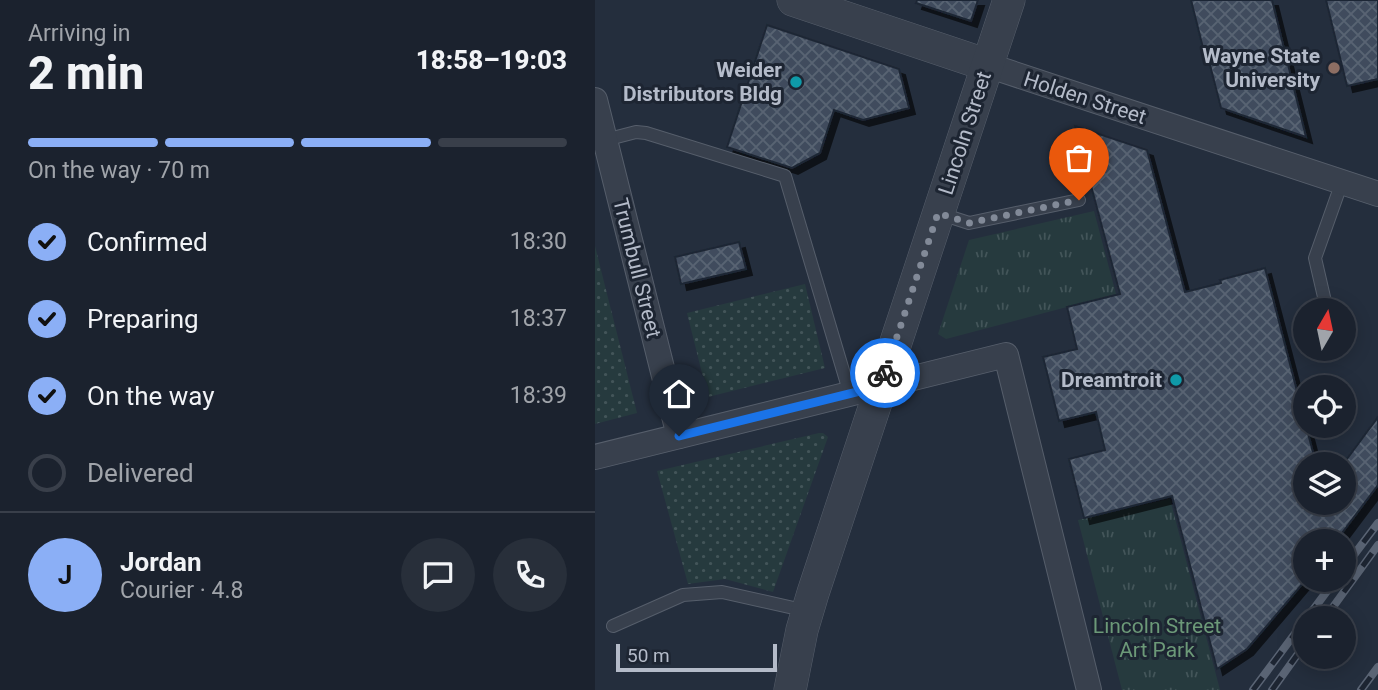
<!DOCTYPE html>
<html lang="en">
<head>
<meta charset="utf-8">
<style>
	body { margin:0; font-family:Roboto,sans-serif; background:#282f3a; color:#f1f3f6; height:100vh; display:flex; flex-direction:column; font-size:26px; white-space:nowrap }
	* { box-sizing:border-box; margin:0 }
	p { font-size:23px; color:#a0a4aa }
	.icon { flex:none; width:38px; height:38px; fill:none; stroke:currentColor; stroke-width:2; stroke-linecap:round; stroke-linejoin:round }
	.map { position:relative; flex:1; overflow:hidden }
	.side { display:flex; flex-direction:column; background:#1b222e; width:595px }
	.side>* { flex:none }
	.needle { width:46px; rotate:9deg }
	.controls { position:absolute; left:698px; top:298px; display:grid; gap:14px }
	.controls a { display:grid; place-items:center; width:63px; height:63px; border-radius:50%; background:#1b222e; box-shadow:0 4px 18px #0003,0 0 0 2px #393f4a; font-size:35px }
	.scale { position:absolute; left:21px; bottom:18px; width:161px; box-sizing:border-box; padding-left:7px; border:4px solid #b4bbc9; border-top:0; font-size:19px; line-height:24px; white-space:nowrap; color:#b4bbc9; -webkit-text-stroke:5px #1d2532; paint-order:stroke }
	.pin { position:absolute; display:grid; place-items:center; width:60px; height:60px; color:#fff; margin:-72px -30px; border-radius:50% 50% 50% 0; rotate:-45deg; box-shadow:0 0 7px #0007 }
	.pin .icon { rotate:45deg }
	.courier { position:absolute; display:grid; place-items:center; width:70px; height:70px; margin:-35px; border:5px solid #1a73e8; border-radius:50%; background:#fff; color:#222; box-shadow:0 2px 9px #0007 }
	.head em { font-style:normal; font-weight:800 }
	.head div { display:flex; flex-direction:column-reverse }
	.head { display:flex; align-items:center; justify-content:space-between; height:119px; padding:0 28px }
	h1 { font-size:46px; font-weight:800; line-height:52px }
	.bar { display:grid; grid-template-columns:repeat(4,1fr); gap:10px 7px; align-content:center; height:84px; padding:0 28px }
	.bar i { height:9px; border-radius:5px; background:#393f4a }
	.bar .current { background:#8baff6 }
	.bar p { grid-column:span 4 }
	.line { display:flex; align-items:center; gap:18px; padding:0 28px; border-top:2px solid #393f4a }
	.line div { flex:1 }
	.round { display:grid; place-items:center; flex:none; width:74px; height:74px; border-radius:37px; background:#282f3a }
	ol { padding:0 28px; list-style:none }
	li { display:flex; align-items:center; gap:21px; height:77px }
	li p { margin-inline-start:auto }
	li .icon { padding:7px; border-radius:50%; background:#8baff6; color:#111; stroke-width:4 }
	li:last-child { color:#a0a4aa }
	li i { width:38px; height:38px; border:4px solid #393f4a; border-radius:50% }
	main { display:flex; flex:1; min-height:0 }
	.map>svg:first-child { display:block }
	.grass { fill:url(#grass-dots) }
	.park { fill:url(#park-tufts) }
	.building { fill:url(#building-cross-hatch); stroke:#1f2734; stroke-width:2; filter:url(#shadow) }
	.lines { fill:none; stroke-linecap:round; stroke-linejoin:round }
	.service-casing { stroke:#565e6b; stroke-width:14 }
	.minor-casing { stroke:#565e6b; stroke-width:26 }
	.tertiary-casing { stroke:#565e6b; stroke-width:33 }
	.service { stroke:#38404d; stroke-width:12 }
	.minor { stroke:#38404d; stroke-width:24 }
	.tertiary { stroke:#38404d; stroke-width:32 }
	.rail-casing { stroke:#5a6474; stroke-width:8 }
	.rail { stroke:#1d2532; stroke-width:5; stroke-dasharray:16; stroke-linecap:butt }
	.done { stroke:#828a98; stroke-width:7; stroke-dasharray:0 12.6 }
	.route { stroke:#1a73e8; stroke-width:9 }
	.education-dot { fill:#8d6e63; stroke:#1d2532; stroke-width:2.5 }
	.culture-dot { fill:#0f9aa8; stroke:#1d2532; stroke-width:2.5 }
	.labels { text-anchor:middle; stroke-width:6; stroke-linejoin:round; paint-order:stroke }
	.poi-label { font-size:21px; font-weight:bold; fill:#b4bbc9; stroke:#1d2532; text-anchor:end }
	.street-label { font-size:21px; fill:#b4bbc9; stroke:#1d2532 }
	.park-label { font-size:21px; fill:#6c9978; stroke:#1d2532 }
</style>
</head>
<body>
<main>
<section class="side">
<div class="head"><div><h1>2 min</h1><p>Arriving in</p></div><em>18:58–19:03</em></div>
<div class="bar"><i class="current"></i><i class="current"></i><i class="current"></i><i></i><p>On the way · 70 m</p></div>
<ol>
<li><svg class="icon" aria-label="check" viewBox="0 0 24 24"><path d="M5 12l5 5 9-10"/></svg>Confirmed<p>18:30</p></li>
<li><svg class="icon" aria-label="check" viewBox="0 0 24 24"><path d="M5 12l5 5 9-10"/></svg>Preparing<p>18:37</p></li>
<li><svg class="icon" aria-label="check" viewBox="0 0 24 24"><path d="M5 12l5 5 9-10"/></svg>On the way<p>18:39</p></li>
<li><i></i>Delivered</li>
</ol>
<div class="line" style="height:126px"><b class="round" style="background:#8baff6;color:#111">J</b><div><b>Jordan</b><p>Courier · 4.8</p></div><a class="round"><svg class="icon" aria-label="chat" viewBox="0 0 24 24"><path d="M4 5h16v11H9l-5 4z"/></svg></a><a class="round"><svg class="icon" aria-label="phone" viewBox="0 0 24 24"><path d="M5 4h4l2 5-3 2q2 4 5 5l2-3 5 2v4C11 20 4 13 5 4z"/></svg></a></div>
</section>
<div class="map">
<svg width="783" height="690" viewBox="0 0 783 690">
	<defs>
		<pattern id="grass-dots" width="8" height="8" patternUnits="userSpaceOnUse" patternTransform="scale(1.75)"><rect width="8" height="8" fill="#263a3e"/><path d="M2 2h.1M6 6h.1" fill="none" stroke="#435559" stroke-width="1.8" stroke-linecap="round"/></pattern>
		<pattern id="park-tufts" width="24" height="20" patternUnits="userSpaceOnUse" patternTransform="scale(1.75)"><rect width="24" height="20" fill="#263a3e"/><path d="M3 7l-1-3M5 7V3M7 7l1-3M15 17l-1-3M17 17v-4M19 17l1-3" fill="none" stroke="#435559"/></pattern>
		<pattern id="building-cross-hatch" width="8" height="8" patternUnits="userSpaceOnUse" patternTransform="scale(1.75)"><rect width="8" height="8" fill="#404c5d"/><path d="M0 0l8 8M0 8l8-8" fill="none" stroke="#596473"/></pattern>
		<filter id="shadow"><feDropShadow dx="6" dy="6" stdDeviation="0" flood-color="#0009"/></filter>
	</defs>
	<rect width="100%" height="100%" fill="#242e3d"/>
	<g class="grass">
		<polygon points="0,246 42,413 0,424"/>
		<polygon points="210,284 230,368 113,397 92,313"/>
		<polygon points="224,433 228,433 233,437 178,592 130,579 93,584 62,471"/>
	</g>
	<g class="park">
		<polygon points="499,211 521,294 351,339 343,334 374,240"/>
		<polygon points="575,499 625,690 527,690 483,520"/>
	</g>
	<g class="building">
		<polygon points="322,0 383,0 376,21 321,3"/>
		<polygon points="596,0 677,0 711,137 626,108 615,65 612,64"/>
		<polygon points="731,0 783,0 783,79 752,86"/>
		<polygon points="172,25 304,69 314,108 268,120 239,110 225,153 197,168 132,147"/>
		<polygon points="480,126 552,150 590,292 626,283 625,280 670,268 721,464 710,464 710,502 749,502 749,463 783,417 783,485 741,541 710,541 710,581 652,649 622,669 577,496 489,518 474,459 510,450 501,412 464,421 448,357 482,349 472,307 525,294"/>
		<polygon points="144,242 151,269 86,284 80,257"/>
	</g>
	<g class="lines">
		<g class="service-casing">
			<g id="service">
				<polyline points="10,140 41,132 51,133 190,176 255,394"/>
				<polyline points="343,213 374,223 484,200"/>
				<polyline points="732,310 720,258 747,182"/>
				<polyline points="18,626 88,595 127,592 212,611"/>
			</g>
		</g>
		<g class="minor-casing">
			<g id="minor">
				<polyline points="392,65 783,194"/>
				<polyline points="0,100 84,436"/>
				<polyline points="0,457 411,355 494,690"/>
			</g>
		</g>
		<g class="tertiary-casing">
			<g id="tertiary">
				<polyline points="198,0 392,65"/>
				<polyline points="195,690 207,630 218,593 414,0"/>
			</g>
		</g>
		<use href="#service" class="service"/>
		<use href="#minor" class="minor"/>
		<use href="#tertiary" class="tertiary"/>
		<g class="rail-casing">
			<g id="rail">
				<polyline points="749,568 783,523"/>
				<polyline points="712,618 741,579"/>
				<polyline points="730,618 783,545"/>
				<polyline points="658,690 710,620"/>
				<polyline points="677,690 710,644"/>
				<polyline points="766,690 783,667"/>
			</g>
		</g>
		<use href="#rail" class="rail"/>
	</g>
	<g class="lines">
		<polyline class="done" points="290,373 343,213 374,223 484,200"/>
		<polyline class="route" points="84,436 286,386 290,373"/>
	</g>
	<circle class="education-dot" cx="739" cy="68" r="7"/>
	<g class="culture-dot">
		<circle cx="201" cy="82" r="7"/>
		<circle cx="581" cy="380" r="7"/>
	</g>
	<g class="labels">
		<g class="poi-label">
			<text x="725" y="63">Wayne State<tspan x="725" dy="24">University</tspan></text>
			<text x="187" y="77">Weider<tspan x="187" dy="24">Distributors Bldg</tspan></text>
			<text x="567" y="387">Dreamtroit</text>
		</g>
		<g class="street-label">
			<text transform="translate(490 98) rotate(18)" y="7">Holden Street</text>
			<text transform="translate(370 133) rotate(-72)" y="7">Lincoln Street</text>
			<text transform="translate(42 268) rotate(76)" y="7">Trumbull Street</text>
		</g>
		<g class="park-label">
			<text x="562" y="633">Lincoln Street<tspan x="562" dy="24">Art Park</tspan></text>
		</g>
	</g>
</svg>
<div class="controls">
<a><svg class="needle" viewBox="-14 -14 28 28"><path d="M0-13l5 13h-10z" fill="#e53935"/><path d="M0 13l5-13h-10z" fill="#a0a4aa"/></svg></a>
<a><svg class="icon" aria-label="locate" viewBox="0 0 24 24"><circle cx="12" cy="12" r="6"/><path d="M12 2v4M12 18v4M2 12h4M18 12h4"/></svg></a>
<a><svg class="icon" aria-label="layers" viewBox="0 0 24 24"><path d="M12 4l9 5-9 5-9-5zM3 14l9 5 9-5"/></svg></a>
<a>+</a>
<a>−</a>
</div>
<div class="scale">50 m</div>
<div class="pin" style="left:484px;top:200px;background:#ea580c"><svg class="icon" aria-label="bag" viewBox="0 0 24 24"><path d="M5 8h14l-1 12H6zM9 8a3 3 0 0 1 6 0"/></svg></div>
<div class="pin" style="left:84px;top:436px;background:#1f2937"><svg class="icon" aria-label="home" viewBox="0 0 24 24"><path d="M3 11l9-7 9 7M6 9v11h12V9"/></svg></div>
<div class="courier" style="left:290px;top:373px"><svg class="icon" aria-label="bike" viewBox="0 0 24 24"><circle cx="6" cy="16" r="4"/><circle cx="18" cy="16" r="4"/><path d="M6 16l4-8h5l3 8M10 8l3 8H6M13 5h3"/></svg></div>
</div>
</main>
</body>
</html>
